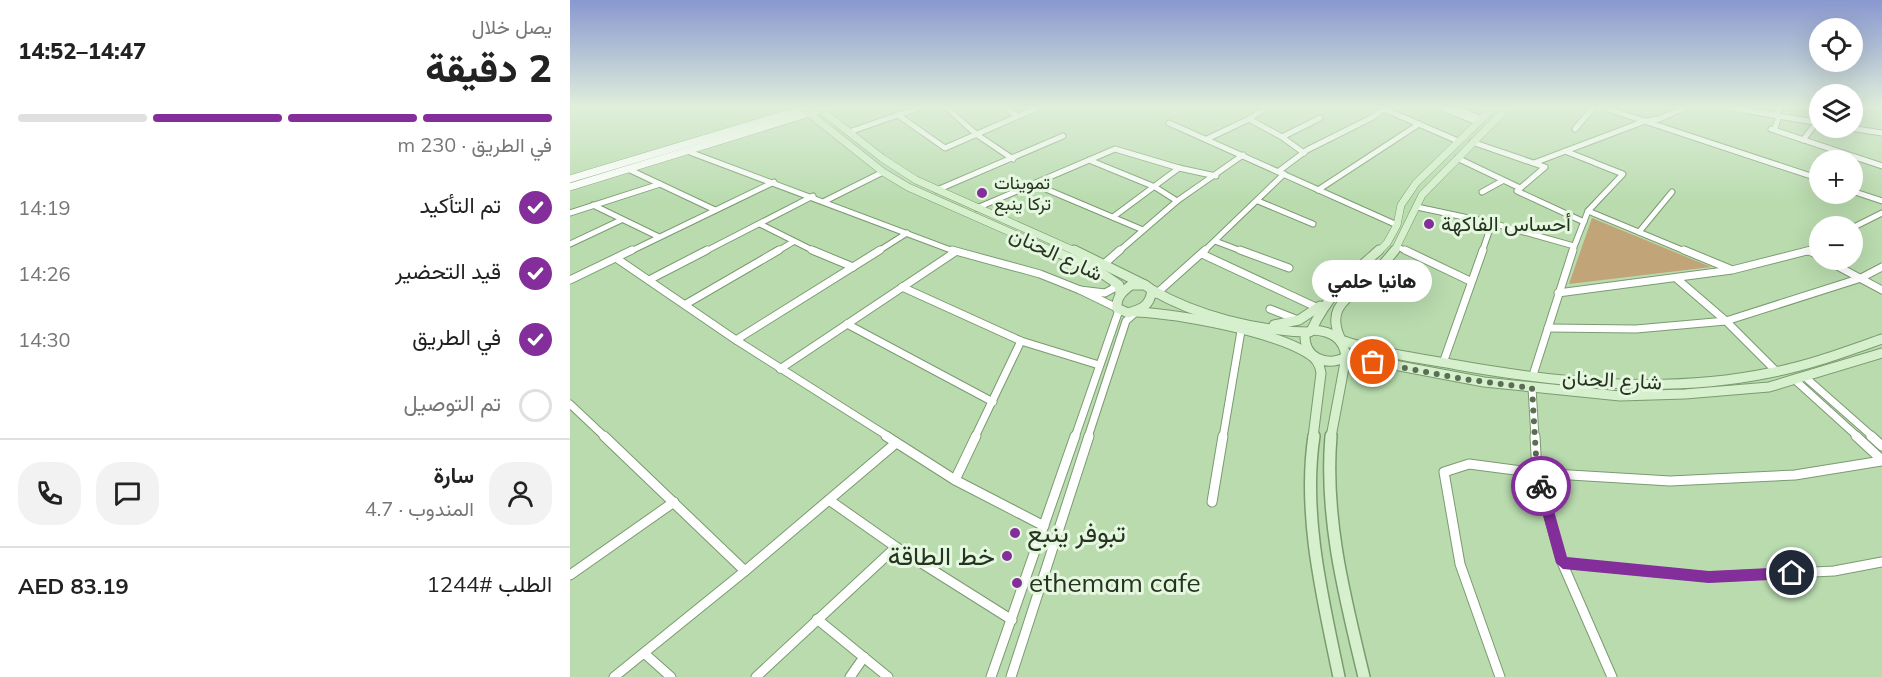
<!DOCTYPE html>
<html lang="ar">
<head>
<meta charset="utf-8">
<style>
	body { margin:0; font-family:Mulish,Vazirmatn,sans-serif; background:#f2f2f2; color:#222; direction:rtl; height:100vh; display:flex; flex-direction:column; font-size:22px; white-space:nowrap }
	* { box-sizing:border-box; margin:0 }
	p { font-size:20px; color:#767676 }
	.icon { flex:none; width:33px; height:33px; fill:none; stroke:currentColor; stroke-width:2; stroke-linecap:round; stroke-linejoin:round }
	.map { position:relative; flex:1; overflow:hidden; direction:ltr }
	.sheet { display:flex; flex-direction:column; background:#fff; width:570px }
	.sheet>* { flex:none }
	.controls { position:absolute; left:1239px; top:18px; display:grid; gap:12px }
	.controls a { display:grid; place-items:center; width:54px; height:54px; border-radius:50%; background:#fff; box-shadow:0 6px 24px #0002; font-size:30px }
	.pin { position:absolute; display:grid; place-items:center; width:51px; height:51px; color:#fff; margin:-26px; border:3px solid #fff; border-radius:50%; box-shadow:0 2px 6px #0007 }
	.courier { position:absolute; display:grid; place-items:center; width:60px; height:60px; margin:-30px; border:4px solid #842e9c; border-radius:50%; background:#fff; color:#222; box-shadow:0 2px 8px #0007 }
	.bubble { position:absolute; height:42px; border-radius:21px; background:#fff; box-shadow:0 6px 24px #0002; font-size:20px; font-weight:800; line-height:42px; text-align:center; direction:rtl }
	.head em { font-style:normal; font-weight:800 }
	.head div { display:flex; flex-direction:column-reverse }
	.head { display:flex; align-items:center; justify-content:space-between; height:102px; padding:0 18px }
	h1 { font-size:39px; font-weight:800; line-height:45px }
	.bar { display:grid; grid-template-columns:repeat(4,1fr); gap:9px 6px; align-content:center; height:72px; padding:0 18px }
	.bar i { height:8px; border-radius:4px; background:#e0e0e0 }
	.bar .on { background:#842e9c }
	.bar p { grid-column:span 4 }
	.line { display:flex; align-items:center; gap:15px; padding:0 18px; border-top:2px solid #e0e0e0 }
	.line div { flex:1 }
	.round { display:grid; place-items:center; flex:none; width:63px; height:63px; border-radius:24px; background:#f2f2f2 }
	ol { padding:0 18px; list-style:none }
	li { display:flex; align-items:center; gap:18px; height:66px }
	li p { margin-inline-start:auto }
	li .icon { padding:6px; border-radius:50%; background:#842e9c; color:#fff; stroke-width:4 }
	li:last-child { color:#767676 }
	li i { width:33px; height:33px; border:3px solid #e0e0e0; border-radius:50% }
	main { display:flex; flex:1; min-height:0 }
	.map>svg:first-child { display:block }
	.green { fill:#c1a477 }
	.lines { fill:none; stroke-linecap:round; stroke-linejoin:round }
	.minor-far2-casing { stroke:#7a9b70; stroke-width:7 }
	.minor-far1-casing { stroke:#7a9b70; stroke-width:9 }
	.minor-casing { stroke:#7a9b70; stroke-width:11 }
	.tertiary-casing { stroke:#7a9b70; stroke-width:8 }
	.secondary-far2-casing { stroke:#7a9b70; stroke-width:8 }
	.secondary-far1-casing { stroke:#7a9b70; stroke-width:11 }
	.secondary-casing { stroke:#7a9b70; stroke-width:14 }
	.minor-far2 { stroke:#fff; stroke-width:5 }
	.minor-far1 { stroke:#fff; stroke-width:7 }
	.minor { stroke:#fff; stroke-width:9 }
	.tertiary { stroke:#fff; stroke-width:7 }
	.secondary-far2 { stroke:#d6f0cd; stroke-width:7 }
	.secondary-far1 { stroke:#d6f0cd; stroke-width:9 }
	.secondary { stroke:#d6f0cd; stroke-width:11 }
	.route { fill:#842e9c }
	.done { stroke:#596e52; stroke-width:6; stroke-dasharray:0 10.8 }
	.poi-dot { fill:#842e9c; stroke:#e5f7df; stroke-width:2 }
	.labels { text-anchor:middle; stroke-width:6; stroke-linejoin:round; paint-order:stroke }
	.far-poi-label { font-size:18px; fill:#253321; stroke:#e5f7df; text-anchor:start }
	.poi-label { font-size:21px; fill:#253321; stroke:#e5f7df; text-anchor:start }
	.street-label { font-size:21px; fill:#253321; stroke:#e5f7df }
	.near-poi-label { font-size:26px; fill:#253321; stroke:#e5f7df; text-anchor:start }
</style>
</head>
<body>
<main>
<div class="map">
<svg width="1312" height="677" viewBox="0 0 1312 677">
	<rect width="100%" height="100%" fill="#b9dbae"/>
	<polygon class="green" points="1022,218 1141,267 999,284"/>
	<g class="lines">
		<g class="minor-far2-casing">
			<g id="minor-far2">
				<polyline points="376,107 406,134 443,159"/>
				<polyline points="436,107 447,116"/>
				<polyline points="870,107 907,122"/>
				<polyline points="883,107 911,119"/>
				<polyline points="1032,107 1250,179"/>
				<polyline points="1156,107 1250,123"/>
				<polyline points="814,109 888,141"/>
				<polyline points="328,115 375,148 469,107"/>
				<polyline points="679,119 712,137 734,153"/>
				<polyline points="599,123 827,225"/>
				<polyline points="1205,128 1209,116 1207,113 1211,107"/>
				<polyline points="1280,128 1312,133"/>
				<polyline points="1005,129 1024,107"/>
				<polyline points="1201,129 1312,166"/>
				<polyline points="279,132 351,107"/>
				<polyline points="712,137 750,118"/>
				<polyline points="637,139 679,119 697,107"/>
				<polyline points="1233,140 1247,122 1250,111"/>
				<polyline points="902,142 975,167 947,191 1014,222"/>
				<polyline points="117,151 386,252"/>
				<polyline points="995,151 1023,162"/>
				<polyline points="887,158 950,188"/>
				<polyline points="519,160 585,187 607,201"/>
				<polyline points="964,163 1075,121 1089,119 1116,107"/>
				<polyline points="58,169 145,210"/>
				<polyline points="709,171 737,150 803,117 816,107"/>
				<polyline points="464,184 573,230"/>
				<polyline points="367,190 493,136"/>
				<polyline points="748,190 849,124"/>
				<polyline points="1282,191 1312,201"/>
				<polyline points="912,192 932,181"/>
				<polyline points="255,201 313,172"/>
				<polyline points="688,201 743,224"/>
				<polyline points="23,205 89,237"/>
				<polyline points="847,207 922,223 1004,246"/>
				<polyline points="407,208 545,149 609,168 646,176"/>
				<polyline points="1018,211 1117,252"/>
				<polyline points="0,213 90,184"/>
				<polyline points="543,217 609,168"/>
				<polyline points="190,224 246,252"/>
				<polyline points="1282,228 1312,213"/>
				<polyline points="1069,232 1102,192"/>
				<polyline points="645,241 674,252"/>
				<polyline points="0,244 51,220"/>
				<polyline points="828,247 838,252"/>
				<polyline points="59,252 204,182"/>
				<polyline points="134,252 243,196"/>
				<polyline points="206,252 223,242"/>
				<polyline points="307,252 337,233"/>
				<polyline points="548,252 607,201 673,155"/>
				<polyline points="633,252 714,174"/>
				<polyline points="912,252 922,223"/>
				<polyline points="1002,252 1018,211 1053,174 1025,163"/>
				<polyline points="1237,252 1250,245"/>
			</g>
		</g>
		<g class="minor-far1-casing">
			<g id="minor-far1">
				<polyline points="242,250 283,267"/>
				<polyline points="382,250 470,274 510,290"/>
				<polyline points="670,250 719,268"/>
				<polyline points="835,250 900,281"/>
				<polyline points="1114,250 1160,269"/>
				<polyline points="1239,251 1250,256"/>
				<polyline points="632,254 748,308"/>
				<polyline points="46,258 166,340 319,437"/>
				<polyline points="1256,260 1312,290"/>
				<polyline points="534,264 550,250"/>
				<polyline points="1106,278 1156,321 1206,371"/>
				<polyline points="0,280 62,250"/>
				<polyline points="79,280 137,250"/>
				<polyline points="332,287 451,341 529,365"/>
				<polyline points="988,293 1162,270 1241,250"/>
				<polyline points="586,294 635,250"/>
				<polyline points="116,304 209,250"/>
				<polyline points="700,309 728,320"/>
				<polyline points="277,324 423,402"/>
				<polyline points="978,328 1066,329 1156,321 1291,278 1312,267"/>
				<polyline points="166,340 310,250"/>
				<polyline points="873,363 913,250"/>
				<polyline points="210,369 385,252"/>
				<polyline points="963,375 1003,250"/>
				<polyline points="1235,377 1303,437"/>
				<polyline points="1225,380 1288,437"/>
				<polyline points="962,388 965,437"/>
				<polyline points="0,404 35,437"/>
				<polyline points="405,437 451,341"/>
				<polyline points="505,437 548,313 547,308 510,290 535,293 544,288 545,282"/>
				<polyline points="518,437 556,321 566,312"/>
				<polyline points="653,437 671,331"/>
			</g>
		</g>
		<g class="minor-casing">
			<g id="minor">
				<polyline points="34,436 175,571"/>
				<polyline points="316,436 385,480 474,526"/>
				<polyline points="965,436 967,473 991,560 1042,677"/>
				<polyline points="1286,436 1312,460"/>
				<polyline points="1301,436 1312,446"/>
				<polyline points="385,480 406,436"/>
				<polyline points="259,500 326,547 442,620"/>
				<polyline points="642,502 653,436"/>
				<polyline points="993,563 1139,577 1264,571 1312,562"/>
				<polyline points="0,575 104,502"/>
				<polyline points="247,619 318,677"/>
				<polyline points="74,653 101,677"/>
				<polyline points="44,677 175,571 326,443"/>
				<polyline points="186,677 326,547"/>
				<polyline points="280,677 294,657"/>
				<polyline points="421,677 505,436"/>
				<polyline points="441,677 519,436"/>
				<polyline points="930,677 890,564 874,472 899,464 967,473 1100,481 1225,475 1312,461"/>
			</g>
		</g>
		<g class="tertiary-casing">
			<g id="tertiary">
				<polyline points="0,179 239,107"/>
				<polyline points="0,187 259,107"/>
			</g>
		</g>
		<g class="secondary-far2-casing">
			<g id="secondary-far2">
				<polyline points="231,107 313,172 338,187 485,252"/>
				<polyline points="247,107 312,158 346,180 507,252"/>
				<polyline points="808,252 817,243 827,225 831,205 846,183 924,107"/>
				<polyline points="824,252 852,195 938,107"/>
			</g>
		</g>
		<g class="secondary-far1-casing">
			<g id="secondary-far1">
				<polyline points="482,250 527,270 549,285 550,294"/>
				<polyline points="504,250 575,285"/>
				<path d="M825,250C817,260 809,270 799,279C778,298 755,307 771,340C808,353 848,358 887,365C988,383 1097,394 1199,373C1238,366 1275,352 1312,339"/>
				<path d="M561,285H575L582,290C580,306 572,309 558,313L547,308C546,297 553,291 561,285Z"/>
				<path d="M582,290C627,316 686,331 738,332"/>
				<path d="M566,312C609,314 703,331 739,354C746,358 750,365 751,373L743,437"/>
				<polyline points="704,325 729,320 750,306"/>
				<path d="M743,330C761,331 774,338 776,357C756,367 734,358 735,334Z"/>
				<path d="M741,331C759,293 779,277 809,250"/>
				<polyline points="773,360 803,361 914,382 1050,396 1115,394 1199,387 1312,353"/>
				<polyline points="761,437 776,357"/>
			</g>
		</g>
		<g class="secondary-casing">
			<g id="secondary">
				<path d="M744,436C732,515 753,600 769,677"/>
				<path d="M761,436C754,518 775,598 794,677"/>
			</g>
		</g>
		<use href="#minor-far2" class="minor-far2"/>
		<use href="#minor-far1" class="minor-far1"/>
		<use href="#minor" class="minor"/>
		<use href="#tertiary" class="tertiary"/>
		<use href="#secondary-far2" class="secondary-far2"/>
		<use href="#secondary-far1" class="secondary-far1"/>
		<use href="#secondary" class="secondary"/>
	</g>
	<linearGradient id="sky" x2="0" y2="1"><stop stop-color="#8998cf"/><stop offset="0.53" stop-color="#e0efdb"/><stop offset="1" stop-color="#e0efdb" stop-opacity="0"/></linearGradient>
	<rect width="1312" height="202" fill="url(#sky)"/>
	<polygon class="route" points="971,481 977,486 997,557 1139,571 1222,567 1227,569 1229,573 1227,577 1222,579 1139,583 993,569 986,563 965,486"/>
	<g class="lines">
		<polyline class="done" points="803,362 893,379 962,388 967,473 971,486"/>
	</g>
	<g class="poi-dot">
		<circle cx="412" cy="193" r="6"/>
		<circle cx="859" cy="224" r="6"/>
		<circle cx="445" cy="533" r="6"/>
		<circle cx="437" cy="556" r="6"/>
		<circle cx="447" cy="583" r="6"/>
	</g>
	<g class="labels">
		<g class="far-poi-label">
			<text x="424" y="189">تموينات<tspan x="424" dy="21">تركا ينبع</tspan></text>
		</g>
		<g class="poi-label">
			<text x="871" y="231">أحساس الفاكهة</text>
		</g>
		<g class="street-label">
			<text transform="translate(486 254) rotate(25)" y="7">شارع الحنان</text>
			<text transform="translate(1042 380) rotate(3)" y="7">شارع الحنان</text>
		</g>
		<g class="near-poi-label">
			<text x="457" y="542">تبوفر ينبع</text>
			<text x="425" y="565" text-anchor="end">خط الطاقة</text>
			<text x="459" y="592">ethemam cafe</text>
		</g>
	</g>
</svg>
<div class="controls">
<a><svg class="icon" aria-label="locate" viewBox="0 0 24 24"><circle cx="12" cy="12" r="6"/><path d="M12 2v4M12 18v4M2 12h4M18 12h4"/></svg></a>
<a><svg class="icon" aria-label="layers" viewBox="0 0 24 24"><path d="M12 4l9 5-9 5-9-5zM3 14l9 5 9-5"/></svg></a>
<a>+</a>
<a>−</a>
</div>
<div class="pin" style="left:803px;top:362px;background:#ea580c"><svg class="icon" aria-label="bag" viewBox="0 0 24 24"><path d="M5 8h14l-1 12H6zM9 8a3 3 0 0 1 6 0"/></svg></div>
<div class="pin" style="left:1222px;top:573px;background:#1f2937"><svg class="icon" aria-label="home" viewBox="0 0 24 24"><path d="M3 11l9-7 9 7M6 9v11h12V9"/></svg></div>
<div class="courier" style="left:971px;top:486px"><svg class="icon" aria-label="bike" viewBox="0 0 24 24"><circle cx="6" cy="16" r="4"/><circle cx="18" cy="16" r="4"/><path d="M6 16l4-8h5l3 8M10 8l3 8H6M13 5h3"/></svg></div>
<div class="bubble" style="left:742px;top:260px;width:120px">هانيا حلمي</div>
</div>
<section class="sheet">
<div class="head"><div><h1>2 دقيقة</h1><p>يصل خلال</p></div><em>14:47–14:52</em></div>
<div class="bar"><i class="on"></i><i class="on"></i><i class="on"></i><i></i><p>في الطريق · 230 m</p></div>
<ol>
<li><svg class="icon" aria-label="check" viewBox="0 0 24 24"><path d="M5 12l5 5 9-10"/></svg>تم التأكيد<p>14:19</p></li>
<li><svg class="icon" aria-label="check" viewBox="0 0 24 24"><path d="M5 12l5 5 9-10"/></svg>قيد التحضير<p>14:26</p></li>
<li><svg class="icon" aria-label="check" viewBox="0 0 24 24"><path d="M5 12l5 5 9-10"/></svg>في الطريق<p>14:30</p></li>
<li><i></i>تم التوصيل</li>
</ol>
<div class="line" style="height:108px"><a class="round"><svg class="icon" aria-label="person" viewBox="0 0 24 24"><circle cx="12" cy="8" r="4"/><path d="M4 21q1-7 8-7t8 7"/></svg></a><div><b>سارة</b><p>المندوب · 4.7</p></div><a class="round"><svg class="icon" aria-label="chat" viewBox="0 0 24 24"><path d="M4 5h16v11H9l-5 4z"/></svg></a><a class="round"><svg class="icon" aria-label="phone" viewBox="0 0 24 24"><path d="M5 4h4l2 5-3 2q2 4 5 5l2-3 5 2v4C11 20 4 13 5 4z"/></svg></a></div>
<div class="line" style="height:78px"><div>الطلب #1244</div><b>AED 83.19</b></div>
</section>
</main>
</body>
</html>
